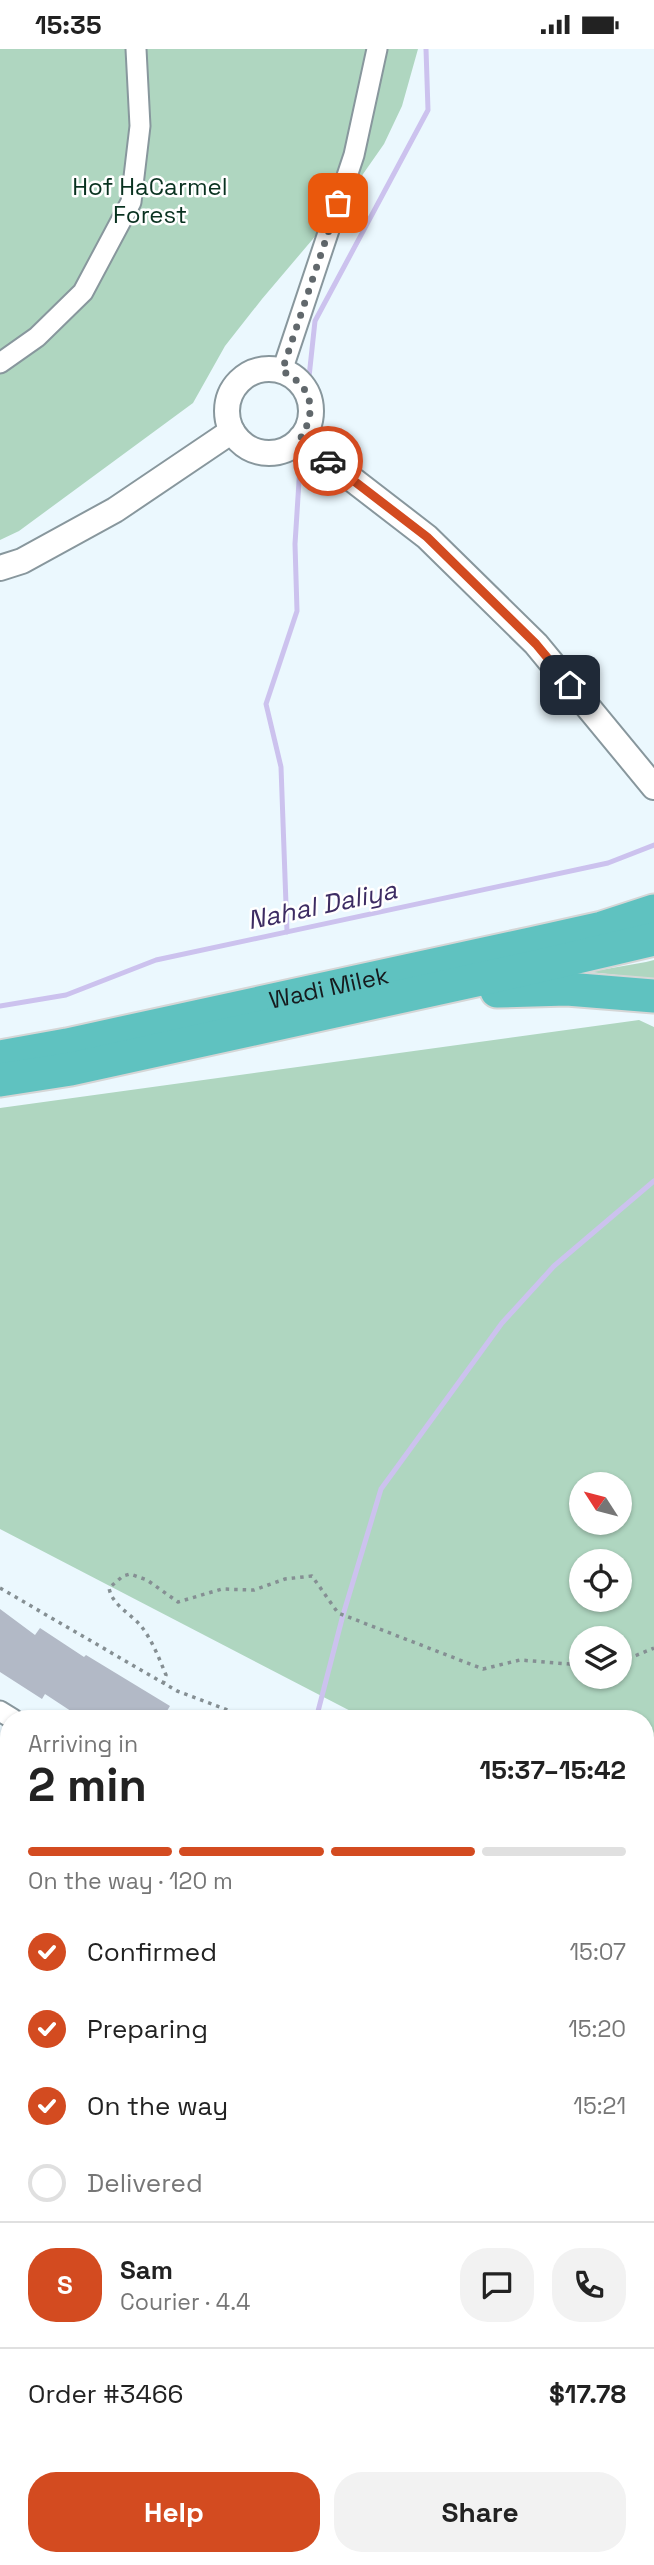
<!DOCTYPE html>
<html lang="en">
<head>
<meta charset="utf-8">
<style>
	body { margin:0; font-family:"Space Grotesk",sans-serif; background:#f2f2f2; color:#222; height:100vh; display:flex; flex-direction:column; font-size:26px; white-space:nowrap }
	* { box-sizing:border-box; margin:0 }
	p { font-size:23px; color:#767676 }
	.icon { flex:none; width:38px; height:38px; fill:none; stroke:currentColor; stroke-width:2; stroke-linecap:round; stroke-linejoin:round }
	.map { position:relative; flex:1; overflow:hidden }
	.details { position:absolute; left:0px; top:1661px; width:654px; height:856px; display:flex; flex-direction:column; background:#fff; border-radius:28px 28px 0 0; box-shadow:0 2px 5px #0004 }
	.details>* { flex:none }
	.needle { width:46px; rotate:306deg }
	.tools { position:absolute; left:569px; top:1423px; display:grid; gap:14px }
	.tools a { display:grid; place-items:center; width:63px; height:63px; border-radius:50%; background:#fff; box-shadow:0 2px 5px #0004; font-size:35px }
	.pin { position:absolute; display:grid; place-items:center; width:60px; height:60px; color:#fff; margin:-30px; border-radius:14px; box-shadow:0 4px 10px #0006 }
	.courier { position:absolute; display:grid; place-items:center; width:70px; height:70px; margin:-35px; border:5px solid #d34b20; border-radius:50%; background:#fff; color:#222; box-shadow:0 2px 9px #0007 }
	.summary em { font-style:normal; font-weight:800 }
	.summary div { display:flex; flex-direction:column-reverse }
	.summary { display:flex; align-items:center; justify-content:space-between; height:119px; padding:0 28px }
	h1 { font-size:46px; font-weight:800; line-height:52px }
	.bar { display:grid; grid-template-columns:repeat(4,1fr); gap:10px 7px; align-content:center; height:84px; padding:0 28px }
	.bar i { height:9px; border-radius:5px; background:#e0e0e0 }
	.bar .current { background:#d34b20 }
	.bar p { grid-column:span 4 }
	.line { display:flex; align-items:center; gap:18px; padding:0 28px; border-top:2px solid #e0e0e0 }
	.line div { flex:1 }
	.round { display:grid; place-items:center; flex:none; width:74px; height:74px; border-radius:28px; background:#f2f2f2 }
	ol { padding:0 28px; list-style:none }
	li { display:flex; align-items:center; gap:21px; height:77px }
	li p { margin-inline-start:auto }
	li .icon { padding:7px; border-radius:50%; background:#d34b20; color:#fff; stroke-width:4 }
	li:last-child { color:#767676 }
	li i { width:38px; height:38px; border:4px solid #e0e0e0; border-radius:50% }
	.cta { display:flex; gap:14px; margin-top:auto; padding:14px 28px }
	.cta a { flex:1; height:80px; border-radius:28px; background:#d34b20; color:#fff; font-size:28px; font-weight:800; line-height:80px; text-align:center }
	.cta a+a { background:#f2f2f2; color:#222 }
	.status { display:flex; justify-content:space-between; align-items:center; height:49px; padding:0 35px; background:#fff; direction:ltr }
	.status svg { height:19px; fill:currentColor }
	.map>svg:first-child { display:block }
	.green { fill:#afd6c0; fill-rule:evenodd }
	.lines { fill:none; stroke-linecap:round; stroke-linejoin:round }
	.stream { stroke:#ccc2ee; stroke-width:5 }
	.building { fill:#b2b9c6 }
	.minor-casing { stroke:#88979d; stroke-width:23 }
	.tertiary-casing { stroke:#88979d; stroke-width:28 }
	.trunk-casing { stroke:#d5d6d6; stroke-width:37 }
	.path { stroke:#858f93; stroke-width:3.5; stroke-dasharray:3.5 5; stroke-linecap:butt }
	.minor { stroke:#fff; stroke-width:19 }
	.tertiary { stroke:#fff; stroke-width:24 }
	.trunk { stroke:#5fc2c0; stroke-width:33 }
	.done { stroke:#61686c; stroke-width:7; stroke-dasharray:0 12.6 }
	.route { stroke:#d34b20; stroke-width:9 }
	.labels { text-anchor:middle; stroke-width:5; stroke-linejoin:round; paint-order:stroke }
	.park-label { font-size:24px; fill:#093220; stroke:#fff }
	.street-label { font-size:24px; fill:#161b1e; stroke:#fff }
	.water-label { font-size:26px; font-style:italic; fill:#3d2c63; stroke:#fff }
</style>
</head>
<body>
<div class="status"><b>15:35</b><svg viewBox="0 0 49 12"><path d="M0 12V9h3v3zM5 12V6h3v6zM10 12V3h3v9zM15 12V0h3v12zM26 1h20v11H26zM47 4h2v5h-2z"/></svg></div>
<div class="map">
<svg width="654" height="2516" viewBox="0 0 654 2516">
	<rect width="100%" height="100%" fill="#ebf8fe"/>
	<g class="green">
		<polygon points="0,0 418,0 402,57 384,95 340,158 262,250 225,297 193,354 19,482 0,491"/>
		<polygon points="654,911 654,930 589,923 646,913"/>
		<path d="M639,971L654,978V1821L646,1816V1670L364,1669L0,1480V1059ZM620,1435V1474H581V1435ZM620,1512V1550H581V1512ZM581,1589H620V1628H581Z"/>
		<polygon points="0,2346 9,2350 9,2508 324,2508 321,2516 0,2516"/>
	</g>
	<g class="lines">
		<g class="stream">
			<polyline points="303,384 315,272 428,61 426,0"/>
			<polyline points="287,883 281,718 266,655 297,562 295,495 301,401"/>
			<polyline points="0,957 66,946 156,911 608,814 654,796"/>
			<polyline points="316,1670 343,1566 381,1440 502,1274 554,1217 654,1132"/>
		</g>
	</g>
	<polygon class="building" points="0,1560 35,1586 40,1579 84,1608 86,1606 170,1657 162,1670 83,1670 45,1645 42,1650 0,1623"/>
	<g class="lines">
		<g class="minor-casing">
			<g id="minor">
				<polyline points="0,314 37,288 83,243 131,153 140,77 136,0"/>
				<polyline points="282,322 354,106 377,0"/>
				<polyline points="0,1662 13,1670"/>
				<polyline points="0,1844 9,1849"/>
				<polyline points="646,1959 654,1966"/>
				<polyline points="0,2042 9,2046"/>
				<polyline points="646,2210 654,2225"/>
				<polyline points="0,2244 9,2248"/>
				<polyline points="549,2508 550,2516"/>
				<polyline points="356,2516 356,2508"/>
			</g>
		</g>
		<g class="tertiary-casing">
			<g id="tertiary">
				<circle cx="269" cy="362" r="42"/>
				<polyline points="300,390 427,488 536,595 654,738"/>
				<polyline points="0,519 22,512 115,461 232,382"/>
			</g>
		</g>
		<g class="trunk-casing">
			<g id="trunk">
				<polyline points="497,942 567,940 654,947"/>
				<path id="s1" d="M0,1008L67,996L530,895L602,879L654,862"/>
				<polyline points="0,1031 71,1020 535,918 654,890"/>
			</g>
		</g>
		<g class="path">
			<polyline points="0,1539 177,1642 252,1670"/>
			<polyline points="620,1613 654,1599"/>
			<path d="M163,1635L166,1626C159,1609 152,1591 141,1577C130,1564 112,1556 109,1539L123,1527L130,1525L147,1531L178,1553L222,1540L254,1541L285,1530L312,1527L338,1564L483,1620L520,1611L581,1616"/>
			<polyline points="646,1769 654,1769"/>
			<polyline points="646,1832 654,1835"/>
		</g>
		<use href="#minor" class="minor"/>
		<use href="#tertiary" class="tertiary"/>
		<use href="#trunk" class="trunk"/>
	</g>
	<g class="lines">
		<path class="done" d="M328,412L300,390C318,361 312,337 282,322L338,154"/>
		<polyline class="route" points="328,412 427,488 536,595 570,636"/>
	</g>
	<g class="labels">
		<g class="park-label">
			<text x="150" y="146">Hof HaCarmel<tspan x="150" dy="28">Forest</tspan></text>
		</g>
		<g class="street-label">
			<text dy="8" stroke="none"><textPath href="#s1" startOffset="336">Wadi Milek</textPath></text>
		</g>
		<g class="water-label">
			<text transform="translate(322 856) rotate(-12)" y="9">Nahal Daliya</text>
		</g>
	</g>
</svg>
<div class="tools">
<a><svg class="needle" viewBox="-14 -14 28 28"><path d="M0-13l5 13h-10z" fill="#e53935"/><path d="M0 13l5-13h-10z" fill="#767676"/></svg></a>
<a><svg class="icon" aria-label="locate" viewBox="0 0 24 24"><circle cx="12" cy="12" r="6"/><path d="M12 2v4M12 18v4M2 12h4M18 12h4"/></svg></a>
<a><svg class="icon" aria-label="layers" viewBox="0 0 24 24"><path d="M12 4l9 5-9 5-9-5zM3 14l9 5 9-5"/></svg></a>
</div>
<div class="pin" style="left:338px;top:154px;background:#ea580c"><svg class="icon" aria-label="bag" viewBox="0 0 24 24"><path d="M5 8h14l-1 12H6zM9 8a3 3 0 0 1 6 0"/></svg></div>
<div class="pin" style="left:570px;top:636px;background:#1f2937"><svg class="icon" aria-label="home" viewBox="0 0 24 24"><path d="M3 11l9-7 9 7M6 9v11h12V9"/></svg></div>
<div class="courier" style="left:328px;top:412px"><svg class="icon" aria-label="car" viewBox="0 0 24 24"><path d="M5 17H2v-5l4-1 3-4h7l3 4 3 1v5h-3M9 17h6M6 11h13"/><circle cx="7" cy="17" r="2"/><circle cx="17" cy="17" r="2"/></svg></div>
<section class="details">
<div class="summary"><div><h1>2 min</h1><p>Arriving in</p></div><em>15:37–15:42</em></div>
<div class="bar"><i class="current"></i><i class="current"></i><i class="current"></i><i></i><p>On the way · 120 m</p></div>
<ol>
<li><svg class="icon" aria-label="check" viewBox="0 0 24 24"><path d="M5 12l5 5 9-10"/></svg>Confirmed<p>15:07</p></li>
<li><svg class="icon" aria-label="check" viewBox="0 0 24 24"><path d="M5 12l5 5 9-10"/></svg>Preparing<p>15:20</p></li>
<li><svg class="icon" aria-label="check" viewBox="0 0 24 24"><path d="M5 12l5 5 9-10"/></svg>On the way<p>15:21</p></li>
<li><i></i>Delivered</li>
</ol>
<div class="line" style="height:126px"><b class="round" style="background:#d34b20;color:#fff">S</b><div><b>Sam</b><p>Courier · 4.4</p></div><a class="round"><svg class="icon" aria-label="chat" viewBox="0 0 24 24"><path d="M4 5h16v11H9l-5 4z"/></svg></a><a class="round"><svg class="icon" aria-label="phone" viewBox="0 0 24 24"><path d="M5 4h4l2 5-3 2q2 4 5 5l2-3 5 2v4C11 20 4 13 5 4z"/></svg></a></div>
<div class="line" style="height:91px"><div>Order #3466</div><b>$17.78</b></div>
<div class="cta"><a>Help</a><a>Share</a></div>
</section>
</div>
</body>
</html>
